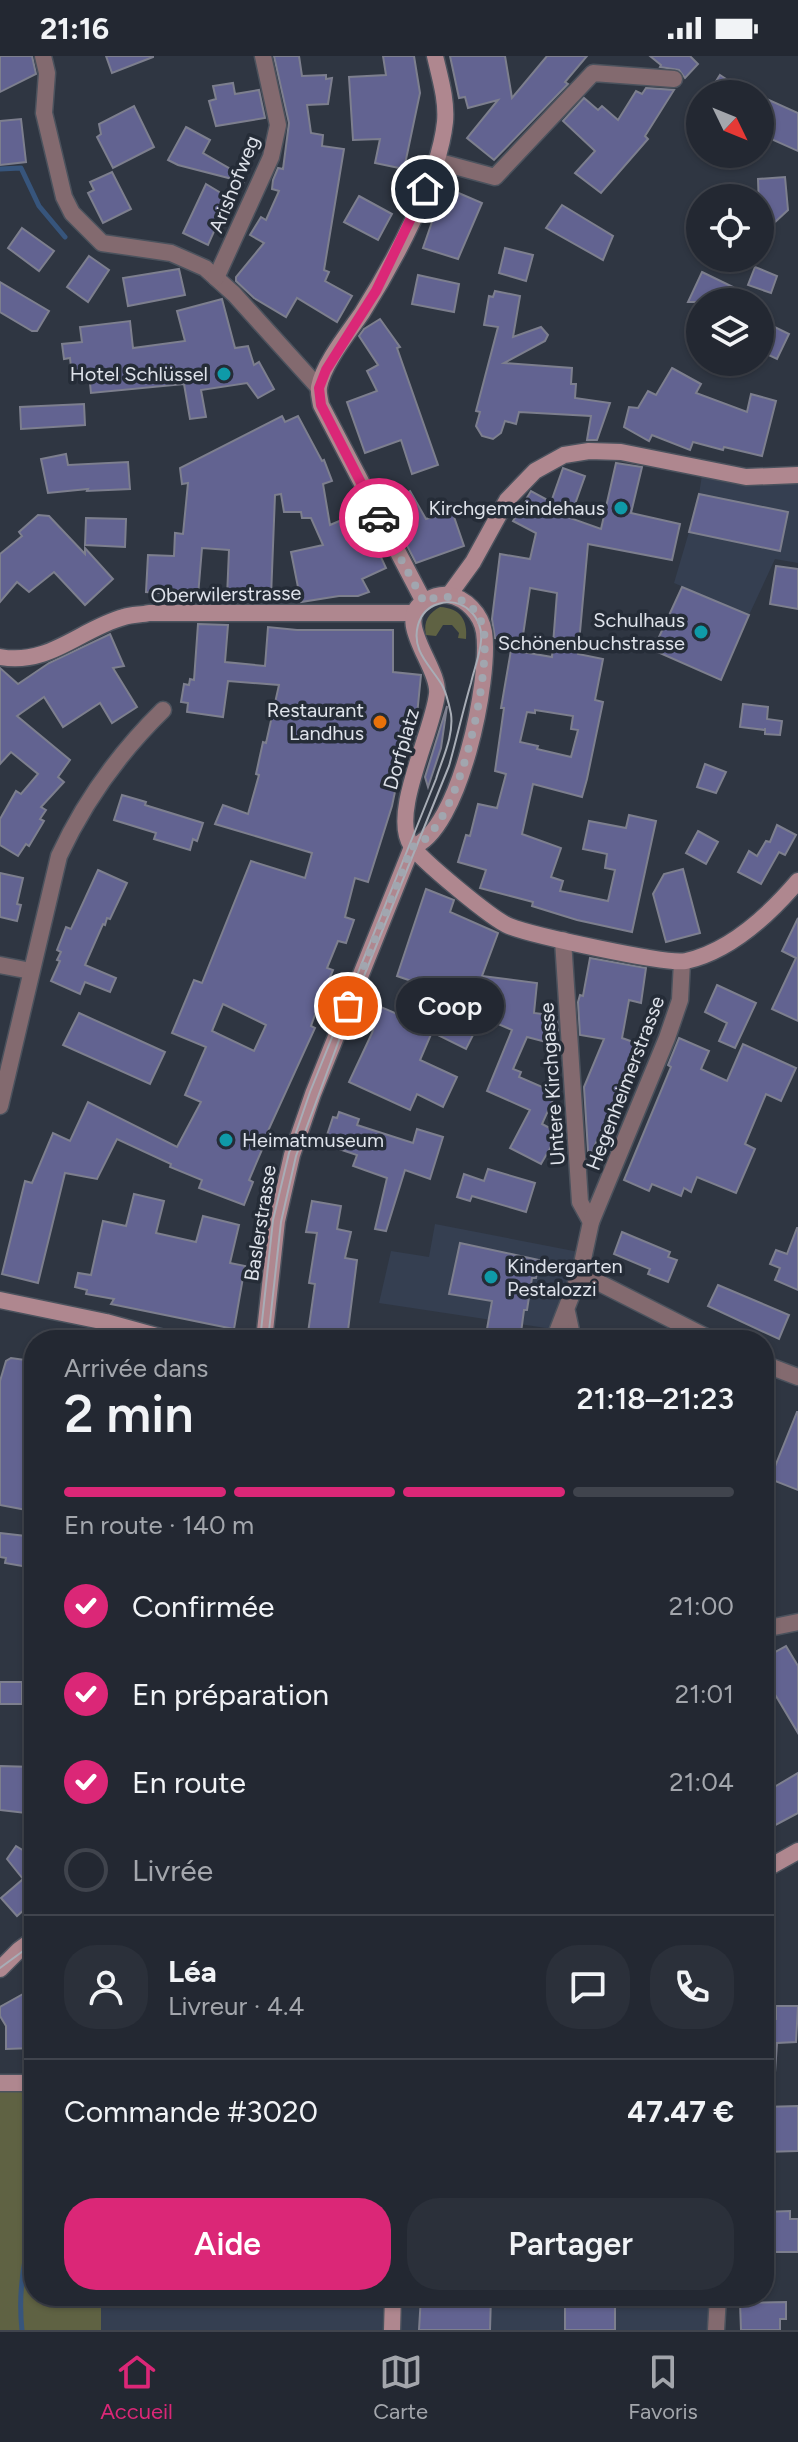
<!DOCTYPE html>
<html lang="fr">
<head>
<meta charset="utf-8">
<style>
	body { margin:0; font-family:Figtree,sans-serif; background:#2b303a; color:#f1f3f6; height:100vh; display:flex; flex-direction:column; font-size:30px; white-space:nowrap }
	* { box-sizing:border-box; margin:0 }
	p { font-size:26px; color:#a3a6ac }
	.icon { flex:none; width:44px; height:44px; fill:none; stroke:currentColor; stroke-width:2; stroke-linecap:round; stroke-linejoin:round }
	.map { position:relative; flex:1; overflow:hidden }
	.panel { position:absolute; left:24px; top:1274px; width:750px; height:976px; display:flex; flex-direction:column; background:#232832; border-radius:32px; box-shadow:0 2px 6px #0004,0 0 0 2px #40444d }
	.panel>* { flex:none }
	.needle { width:52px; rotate:133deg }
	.tools { position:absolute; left:686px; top:24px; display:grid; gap:16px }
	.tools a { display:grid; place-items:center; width:88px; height:88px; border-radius:50%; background:#232832; box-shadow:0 2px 6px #0004,0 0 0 2px #40444d; font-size:40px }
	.pin { position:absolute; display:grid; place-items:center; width:68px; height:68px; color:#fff; margin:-34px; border:4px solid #fff; border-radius:50%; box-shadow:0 2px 8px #0007 }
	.courier { position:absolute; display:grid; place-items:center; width:80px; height:80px; margin:-40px; border:6px solid #db2777; border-radius:50%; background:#fff; color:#222; box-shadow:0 2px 10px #0007 }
	.bubble { position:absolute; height:56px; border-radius:28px; background:#232832; box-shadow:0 2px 6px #0004,0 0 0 2px #40444d; font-size:26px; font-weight:600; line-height:56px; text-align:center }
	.head em { font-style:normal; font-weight:600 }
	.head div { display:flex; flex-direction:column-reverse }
	.head { display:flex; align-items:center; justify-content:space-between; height:136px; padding:0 40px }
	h1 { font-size:52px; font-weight:600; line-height:60px }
	.bar { display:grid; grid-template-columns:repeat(4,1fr); gap:12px 8px; align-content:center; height:96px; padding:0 40px }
	.bar i { height:10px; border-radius:6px; background:#40444d }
	.bar .active { background:#db2777 }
	.bar p { grid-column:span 4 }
	.line { display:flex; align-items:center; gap:20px; padding:0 40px; border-top:2px solid #40444d }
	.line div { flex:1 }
	.round { display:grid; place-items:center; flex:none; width:84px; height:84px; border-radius:32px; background:#2b303a }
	ol { padding:0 40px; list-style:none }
	li { display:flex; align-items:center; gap:24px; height:88px }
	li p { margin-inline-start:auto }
	li .icon { padding:8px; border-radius:50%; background:#db2777; color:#fff; stroke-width:4 }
	li:last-child { color:#a3a6ac }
	li i { width:44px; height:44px; border:4px solid #40444d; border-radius:50% }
	.cta { display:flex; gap:16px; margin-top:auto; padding:16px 40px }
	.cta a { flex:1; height:92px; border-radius:32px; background:#db2777; color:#fff; font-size:32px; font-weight:600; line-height:92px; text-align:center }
	.cta a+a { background:#2b303a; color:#f1f3f6 }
	.status { display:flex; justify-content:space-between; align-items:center; height:56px; padding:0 40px; background:#232832; direction:ltr }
	.status svg { height:22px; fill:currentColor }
	.tab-bar { display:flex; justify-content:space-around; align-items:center; height:112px; border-top:2px solid #40444d; background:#232832; font-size:22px; color:#a3a6ac }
	.tab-bar a { display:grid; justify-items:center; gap:4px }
	.tab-bar .active { color:#db2777 }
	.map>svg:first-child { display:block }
	.built { fill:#353f51 }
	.green { fill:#5f6243 }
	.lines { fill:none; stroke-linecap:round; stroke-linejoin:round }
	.stream { stroke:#37557c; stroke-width:5 }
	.building { fill:#626391; stroke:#7d7f8e; stroke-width:2; fill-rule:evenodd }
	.street-casing { stroke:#4b525d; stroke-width:19 }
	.secondary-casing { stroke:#4b525d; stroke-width:19 }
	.street { stroke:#836a6f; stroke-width:16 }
	.secondary { stroke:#af878f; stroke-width:16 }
	.tram { stroke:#a8adb6; stroke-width:2 }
	.done { stroke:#a1a6af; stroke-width:8; stroke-dasharray:0 14.4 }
	.route { stroke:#db2777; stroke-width:10 }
	.culture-dot { fill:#0f9aa8; stroke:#252c37; stroke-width:3 }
	.food-dot { fill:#e8710a; stroke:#252c37; stroke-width:3 }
	.labels { text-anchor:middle; stroke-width:7; stroke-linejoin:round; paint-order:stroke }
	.street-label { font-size:20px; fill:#dee2ea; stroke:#252c37 }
	.poi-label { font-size:20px; fill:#dee2ea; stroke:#252c37; text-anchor:end }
</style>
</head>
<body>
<div class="status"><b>21:16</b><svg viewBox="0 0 49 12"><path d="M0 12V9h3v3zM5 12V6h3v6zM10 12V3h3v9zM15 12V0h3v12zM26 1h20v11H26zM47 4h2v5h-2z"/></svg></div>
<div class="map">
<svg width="798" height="2274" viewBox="0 0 798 2274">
	<rect width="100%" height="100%" fill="#2f3642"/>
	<g class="built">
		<polygon points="703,413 798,419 798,507 775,503 749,559 674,527 689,476 788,456 699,438"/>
		<polygon points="435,1168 584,1197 559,1274 379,1247 391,1195 429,1201"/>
		<polygon points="101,2240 718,2240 716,2274 101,2274"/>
	</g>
	<g class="green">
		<path d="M440,551C460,552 468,564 466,583L458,582L459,577L452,569H443L436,580L426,579C423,565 429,557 440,551Z"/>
		<polygon points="0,2027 34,2030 34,2240 101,2240 101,2274 0,2274"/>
	</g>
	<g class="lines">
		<g class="stream">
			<polyline points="0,113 21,112 39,150 65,181"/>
			<path d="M22,2274C18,2238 23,2203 34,2168"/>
		</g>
	</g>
	<g class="building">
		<polygon points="0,0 32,0 36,18 0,36"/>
		<polygon points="106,0 153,0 153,1 112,17"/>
		<polygon points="274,0 299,0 302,20 326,19 326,23 332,22 328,48 307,49 311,77 323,79 322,90 344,93 324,214 329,216 325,225 352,240 337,266 297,242 286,261 254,242 236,225 236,221 264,187 250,179 261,161 266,164 279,135 272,133 273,124 278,112 283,113 289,67"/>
		<polygon points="383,0 414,0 420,37 404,113 375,107 380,83 353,84 349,21 386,19"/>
		<polygon points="450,0 505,0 512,42 547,0 587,0 565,26 568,28 494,104 467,82 498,44 468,52 465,41 459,42"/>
		<polygon points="650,0 690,0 698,8 685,22 679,14 660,11 661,9"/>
		<polygon points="720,19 749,38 708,38"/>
		<polygon points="233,27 235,38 259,34 265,62 216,70 209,45 216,43 213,30"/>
		<polygon points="646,32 674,34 645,80 648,83 601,137 575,117 595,95 563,65 584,42 598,54 602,50 618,64 636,35 642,38"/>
		<polygon points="760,40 798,57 798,95 760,78"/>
		<polygon points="134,50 154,91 113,112 97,81 101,78 99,68"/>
		<polygon points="21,63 26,106 0,109 0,65"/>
		<polygon points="186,71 210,84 203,97 246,122 244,126 178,109 168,104"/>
		<polygon points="112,116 131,153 103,167 88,137 94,134 90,126"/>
		<polygon points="785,121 788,154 760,180 758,123"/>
		<polygon points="206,128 229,142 208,189 183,177"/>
		<polygon points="440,129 482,147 458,203 423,192 433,163 427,161"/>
		<polygon points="359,140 392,158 378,184 344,166"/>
		<polygon points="562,149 613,180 603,204 546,172"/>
		<polygon points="22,172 54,195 39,215 8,192"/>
		<polygon points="505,192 533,199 526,225 499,217"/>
		<polygon points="89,200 109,214 88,246 67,231"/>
		<polygon points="755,211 777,220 771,237 748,229"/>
		<polygon points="179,213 185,239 128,250 123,222"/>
		<polygon points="702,216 733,231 726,246 688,246"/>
		<polygon points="418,219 459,228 454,256 412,248"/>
		<polygon points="0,226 49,255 37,275 32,275 0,256"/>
		<polygon points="495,235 520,240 513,281 541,271 548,279 545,285 504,307 572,312 571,328 576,328 575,342 610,347 597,384 587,384 591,360 519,356 516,368 505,365 501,377 493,383 482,380 476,370 480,356 476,355 498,271 484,269 489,240 493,241"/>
		<polygon points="222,243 235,292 248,290 254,309 259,306 274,333 258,342 247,327 201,334 206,361 190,363 184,328 91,337 89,318 72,320 70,302 64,303 62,288 82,286 80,271 130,265 133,292 185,285 177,255"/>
		<polygon points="380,263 400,291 397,292 438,409 412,418 401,384 365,397 347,346 377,335 367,315 378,309 359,280 364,273"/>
		<polygon points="760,264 789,278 777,303 760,295"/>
		<polygon points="672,312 701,328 696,337 747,356 751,338 776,345 762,400 724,391 723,394 693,386 690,394 652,379 649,385 624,371 629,351 638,352 648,335 656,339"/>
		<polygon points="84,348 85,369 21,373 20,351"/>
		<polygon points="282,360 285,366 298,360 322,405 324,404 332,425 323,428 330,469 358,457 361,463 363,462 386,512 362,523 369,536 358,540 339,540 301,546 291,496 323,489 311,462 302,462 301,456 284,456 281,438 275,439 271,541 227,541 229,494 202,492 198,540 146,536 148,499 174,500 175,477 183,478 188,427 182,428 180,412"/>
		<polygon points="66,398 68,409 128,406 130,433 87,435 88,433 48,437 41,403"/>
		<path d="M616,407L642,411L631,457L680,468L672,504L588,488L578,598L603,603L595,644L603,646L587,723L582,741L533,728L522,778L561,792L551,821L563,825L560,835L608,845L615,814L605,812L607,798L583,793L589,765L626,772L629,759L656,765L632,876L577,864L532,850L533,846L480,832L486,814L458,806L466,779L470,780L478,748L497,752L506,718L495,715L504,652H501L511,594L552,601L557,537L530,532L522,586L495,582L492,563L500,498L530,503L536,477L513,465L531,435L551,446L563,412L585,420L570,462L601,473ZM535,654L573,660L571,673L578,674L571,701L537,693L538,690L520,686L527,656L535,657Z"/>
		<polygon points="410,435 426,463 452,455 464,490 416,507 386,449"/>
		<polygon points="699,438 788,456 780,495 689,476"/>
		<polygon points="38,459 49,460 85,498 85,492 113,523 85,549 54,516 29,536 17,526 0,546 0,498 22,480 19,476"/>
		<polygon points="86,462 126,463 125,491 85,489"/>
		<polygon points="776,510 798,513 798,553 770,548"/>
		<polygon points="682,531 749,559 721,624 653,594"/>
		<path d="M198,568L228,569L225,606L265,610L268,571L297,574H393V616L421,619L415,679L412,687L408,674L392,750L368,826L355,822L345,861L354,864L346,887L338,885L327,912L333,914L328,926L332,927L327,941L322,939L311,970L315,972L262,1088L264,1089L249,1124L253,1126L244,1149L199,1132L202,1124L170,1111L171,1108L117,1083L97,1123L65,1117L38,1227L2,1218L25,1125L32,1127L53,1077L70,1085L88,1046L177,1091L201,1046L185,1039L206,991L172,977L194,924L202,927L251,805L305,822L312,797L215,768L223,749L248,758L259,719L256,718L263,686L266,687L279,629L228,625L223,661L187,656L188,647L181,646L184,628L189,629L190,623L194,624ZM223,948L266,969L254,995L212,975Z"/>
		<polygon points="110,578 124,610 113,612 137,651 112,667 100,647 63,671 44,641 17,660 70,704 58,721 64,726 41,751 46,754 40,763 44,765 29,790 26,788 18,800 0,789 0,763 16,735 21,738 38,718 11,696 0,708 0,612 18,628 49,607"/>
		<polygon points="743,648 768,651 767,663 782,665 780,679 765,678 765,672 765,674 740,671"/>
		<polygon points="447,650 441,692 428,731 425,721"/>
		<polygon points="705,708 726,716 716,737 697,731"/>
		<polygon points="122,739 146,746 145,749 203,767 197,785 193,783 190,794 154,783 156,777 114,764"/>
		<polygon points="777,769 796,779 785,799 779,796 761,828 738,816 749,795 757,800 766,785 770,786"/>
		<polygon points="698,775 718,786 706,808 686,797"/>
		<polygon points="683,813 700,877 666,886 653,838 664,818"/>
		<polygon points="98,814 127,827 110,863 107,862 105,869 103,868 85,909 116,922 110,936 85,926 80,938 51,925 60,905 57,904 61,896 57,894 66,871 71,873"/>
		<polygon points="0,817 23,822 17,848 21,849 17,865 0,861"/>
		<polygon points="426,833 454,844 450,856 498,877 482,920 537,927 534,957 557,960 558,975 553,974 550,987 527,981 513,1013 521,1016 519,1021 556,1037 542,1068 559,1077 541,1108 510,1092 530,1054 487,1035 512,974 482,961 466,993 432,976 420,1004 457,1021 443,1051 417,1038 410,1054 349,1026 372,977 381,951 423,969 441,935 397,920"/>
		<polygon points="798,862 798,965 772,953 796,902 782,895"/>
		<polygon points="590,902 646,912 641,947 629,944 622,982 636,987 630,1010 592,1096 588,1095 584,1031 604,983 580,979 578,946 580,939 583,940"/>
		<polygon points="717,929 756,947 735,992 719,985 727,967 705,956"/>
		<polygon points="79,957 165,996 150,1028 63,989"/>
		<polygon points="679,982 709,995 701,1013 727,1025 743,988 796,1012 781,1045 766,1038 745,1088 755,1093 736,1137 697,1121 691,1136 684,1132 681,1140 652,1128 649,1135 624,1124 671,1011 668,1009"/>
		<polygon points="339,1056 359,1063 357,1069 413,1087 417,1073 443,1081 430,1123 405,1114 386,1175 375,1173 387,1122 353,1110 357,1099 324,1088 333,1061 337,1062"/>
		<polygon points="488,1113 535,1127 526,1156 472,1140 470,1145 457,1141 464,1118 484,1125"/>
		<polygon points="134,1138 164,1145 156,1177 196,1186 203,1160 239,1169 230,1207 245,1210 234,1273 111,1248 114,1243 86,1238 87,1234 75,1231 78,1217 91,1219 103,1165 126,1170"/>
		<polygon points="312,1145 341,1150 337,1173 351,1176 345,1202 357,1204 347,1282 308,1277 315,1228 309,1227 317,1177 306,1176"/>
		<polygon points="797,1172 798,1172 798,1234 775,1224 780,1212 770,1208 776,1194 787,1198"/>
		<polygon points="622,1176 670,1196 668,1201 677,1204 668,1226 648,1218 650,1213 614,1198"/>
		<polygon points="460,1187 539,1204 536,1222 532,1222 527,1254 524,1254 520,1284 485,1284 492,1245 449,1238"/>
		<polygon points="718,1229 789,1259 779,1283 708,1250"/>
		<polygon points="34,1299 34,1400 31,1414 34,1418 34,1444 32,1455 0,1449 0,1325 6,1305 11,1302 25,1304"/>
		<polygon points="797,1356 798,1356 798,1434 770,1423"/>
		<polygon points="0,1477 34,1481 34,1512 5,1507 6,1502 0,1501"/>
		<polygon points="786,1590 798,1610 798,1677 764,1620 764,1602"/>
		<rect x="0" y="1626" width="22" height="22"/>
		<polygon points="0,1710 34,1711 34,1758 0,1754"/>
		<polygon points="798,1717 798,1757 770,1772 764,1762 764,1737"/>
		<polygon points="16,1790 34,1801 34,1845 17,1860 1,1842 23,1823 7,1803"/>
		<polygon points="23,1938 34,1956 34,1992 6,1993 6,1970 0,1960 0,1951"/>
		<polygon points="776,1950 798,1950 796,1986 777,1987 775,2017 764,2016 764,1963 776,1963"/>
		<polygon points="798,2050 798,2095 764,2096 764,2051"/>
		<polygon points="790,2155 790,2163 798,2163 798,2196 764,2196 764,2156"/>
		<polygon points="421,2240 491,2240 490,2274 419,2274"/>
		<rect x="565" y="2240" width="50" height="34"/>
		<polygon points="786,2246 786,2263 780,2263 780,2274 741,2274 740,2247"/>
	</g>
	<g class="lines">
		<g class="street-casing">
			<g id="street">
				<polyline points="43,0 47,17 44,57 64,141 72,157 102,187 171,197 205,212 234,238 319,332"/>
				<polyline points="436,105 495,121 593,17 674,23"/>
				<polyline points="216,222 271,101 278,69 263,0"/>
				<polyline points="563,884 580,1146 591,1166"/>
				<polyline points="0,909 31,915"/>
				<path d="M0,1050L59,800C85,744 119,697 163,654"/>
				<polyline points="580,1217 712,1284"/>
				<polyline points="567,1256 573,1284"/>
				<polyline points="554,1284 580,1217 591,1166 667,982 680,944 682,906"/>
				<polyline points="764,1308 798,1321"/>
				<polyline points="764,1573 798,1566"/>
				<polyline points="716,2274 718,2240"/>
			</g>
		</g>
		<g class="secondary-casing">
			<g id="secondary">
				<polyline points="449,539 473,506 507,444 535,415 564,399 589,395 621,396 746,421 798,419"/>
				<path d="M424,546L321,349C320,343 318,336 319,331C323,308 349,276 362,257C393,208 439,123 445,66C447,44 440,22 435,0"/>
				<path d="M0,601C49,610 80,573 124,561C132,558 141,559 149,557H414"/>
				<path d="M412,791C460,776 491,621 484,576C481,558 466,542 448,539C440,538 432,541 425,545C392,564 440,611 437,638C433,676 390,757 411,789C421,804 492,863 509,870C531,879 667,909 686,905C731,895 769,859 798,825"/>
				<polyline points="0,1244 106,1266 171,1284"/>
				<polyline points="264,1284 277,1165 292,1099 313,1038 412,791"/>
				<polyline points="764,1814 798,1795"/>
				<polyline points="0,1913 19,1894 34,1883"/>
				<polyline points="0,2027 34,2027"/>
				<polyline points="392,2274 393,2240"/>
			</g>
		</g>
		<use href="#street" class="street"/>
		<use href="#secondary" class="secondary"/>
		<g class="tram">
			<path d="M260,1284L273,1164L289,1097L310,1036L436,723C442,703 454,680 451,658C449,648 447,638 442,629C430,609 411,595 418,569C421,559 428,551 438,548C462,540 484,561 481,585C480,599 474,613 471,627C463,654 457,682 449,710L351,952L296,1100L281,1166L268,1284"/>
			<polyline points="0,1912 34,1887"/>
		</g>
	</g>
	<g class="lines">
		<path class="done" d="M348,950L412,791C459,776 490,621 484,576C479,545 449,533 424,546L379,462"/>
		<polyline class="route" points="379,462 321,349 319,332 326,314 376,235 425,133"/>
	</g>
	<g class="culture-dot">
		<circle cx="224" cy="318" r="8"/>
		<circle cx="621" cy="452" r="8"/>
		<circle cx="701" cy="576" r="8"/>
		<circle cx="226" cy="1084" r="8"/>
		<circle cx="491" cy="1221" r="8"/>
	</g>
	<circle class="food-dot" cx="380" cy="666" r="8"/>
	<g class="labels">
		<g class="street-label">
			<text transform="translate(234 128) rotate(-68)" y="7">Arishofweg</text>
			<text transform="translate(226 538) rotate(-1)" y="7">Oberwilerstrasse</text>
			<text transform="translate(401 693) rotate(-74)" y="7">Dorfplatz</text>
			<text transform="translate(625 1027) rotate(-69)" y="7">Hegenheimerstrasse</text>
			<text transform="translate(552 1028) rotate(-94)" y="7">Untere Kirchgasse</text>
			<text transform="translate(260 1167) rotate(-81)" y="7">Baslerstrasse</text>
		</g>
		<g class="poi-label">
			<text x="208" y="325">Hotel Schlüssel</text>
			<text x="605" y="459">Kirchgemeindehaus</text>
			<text x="685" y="571">Schulhaus<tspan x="685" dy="23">Schönenbuchstrasse</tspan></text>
			<text x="364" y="661">Restaurant<tspan x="364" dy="23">Landhus</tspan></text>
			<text x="242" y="1091" text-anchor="start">Heimatmuseum</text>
			<text x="507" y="1217" text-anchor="start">Kindergarten<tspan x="507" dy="23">Pestalozzi</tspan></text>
		</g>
	</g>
</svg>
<div class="tools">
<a><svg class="needle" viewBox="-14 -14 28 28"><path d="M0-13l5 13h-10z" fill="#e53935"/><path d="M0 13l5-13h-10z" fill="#a3a6ac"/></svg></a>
<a><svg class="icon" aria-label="locate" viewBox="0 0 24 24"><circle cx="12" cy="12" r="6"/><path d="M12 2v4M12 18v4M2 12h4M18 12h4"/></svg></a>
<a><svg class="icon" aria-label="layers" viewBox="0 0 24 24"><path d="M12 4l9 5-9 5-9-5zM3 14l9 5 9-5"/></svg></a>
</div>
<div class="pin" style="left:348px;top:950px;background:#ea580c"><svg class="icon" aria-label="bag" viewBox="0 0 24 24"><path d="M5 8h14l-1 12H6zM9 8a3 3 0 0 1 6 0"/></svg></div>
<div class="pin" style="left:425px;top:133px;background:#1f2937"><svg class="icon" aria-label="home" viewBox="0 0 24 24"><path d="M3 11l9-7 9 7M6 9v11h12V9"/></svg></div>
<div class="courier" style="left:379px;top:462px"><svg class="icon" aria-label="car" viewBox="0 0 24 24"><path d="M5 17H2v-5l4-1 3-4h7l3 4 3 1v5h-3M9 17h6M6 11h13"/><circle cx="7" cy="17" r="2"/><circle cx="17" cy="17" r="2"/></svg></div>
<div class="bubble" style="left:396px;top:922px;width:108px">Coop</div>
<section class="panel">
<div class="head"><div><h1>2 min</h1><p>Arrivée dans</p></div><em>21:18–21:23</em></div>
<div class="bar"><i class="active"></i><i class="active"></i><i class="active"></i><i></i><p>En route · 140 m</p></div>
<ol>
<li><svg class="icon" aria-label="check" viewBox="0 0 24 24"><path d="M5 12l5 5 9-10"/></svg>Confirmée<p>21:00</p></li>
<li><svg class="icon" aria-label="check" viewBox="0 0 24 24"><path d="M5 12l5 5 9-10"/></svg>En préparation<p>21:01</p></li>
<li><svg class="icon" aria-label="check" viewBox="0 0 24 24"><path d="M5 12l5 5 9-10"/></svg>En route<p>21:04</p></li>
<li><i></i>Livrée</li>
</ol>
<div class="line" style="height:144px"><a class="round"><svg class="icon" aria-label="person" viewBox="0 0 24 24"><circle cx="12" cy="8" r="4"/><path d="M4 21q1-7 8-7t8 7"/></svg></a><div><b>Léa</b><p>Livreur · 4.4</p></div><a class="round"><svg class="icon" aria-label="chat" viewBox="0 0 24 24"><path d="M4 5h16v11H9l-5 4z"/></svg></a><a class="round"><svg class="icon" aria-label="phone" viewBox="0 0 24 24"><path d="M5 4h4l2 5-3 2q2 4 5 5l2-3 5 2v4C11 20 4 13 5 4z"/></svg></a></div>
<div class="line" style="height:104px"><div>Commande #3020</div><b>47.47 €</b></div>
<div class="cta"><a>Aide</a><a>Partager</a></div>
</section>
</div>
<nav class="tab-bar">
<a class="active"><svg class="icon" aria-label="home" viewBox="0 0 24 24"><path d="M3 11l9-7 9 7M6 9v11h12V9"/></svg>Accueil</a>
<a><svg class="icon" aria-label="map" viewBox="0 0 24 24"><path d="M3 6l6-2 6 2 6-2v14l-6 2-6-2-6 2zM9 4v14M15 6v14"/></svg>Carte</a>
<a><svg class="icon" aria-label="saved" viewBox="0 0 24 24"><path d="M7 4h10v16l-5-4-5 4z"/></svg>Favoris</a>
</nav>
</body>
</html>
